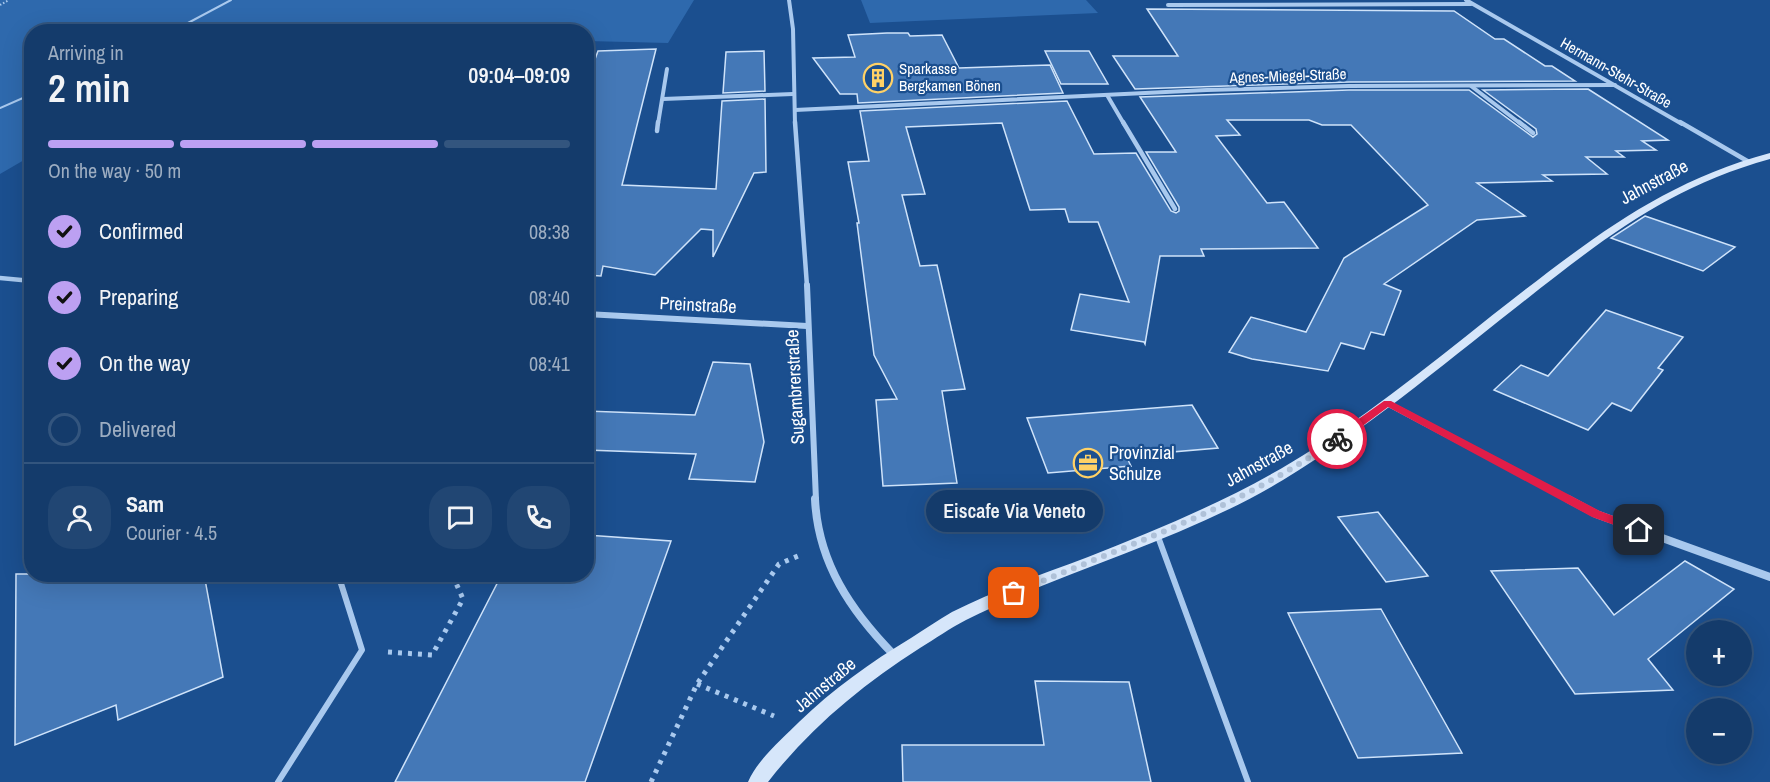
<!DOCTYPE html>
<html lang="en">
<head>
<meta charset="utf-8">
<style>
	body { margin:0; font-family:"Archivo Narrow",sans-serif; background:#214673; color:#f1f3f6; height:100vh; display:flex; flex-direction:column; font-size:22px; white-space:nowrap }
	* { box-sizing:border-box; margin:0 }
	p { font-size:20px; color:#9dadc1 }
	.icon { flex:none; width:33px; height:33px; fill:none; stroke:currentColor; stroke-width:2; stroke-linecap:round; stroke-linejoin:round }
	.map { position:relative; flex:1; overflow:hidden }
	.details { position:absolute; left:24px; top:24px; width:570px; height:558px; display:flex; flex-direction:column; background:#143b6b; border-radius:24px; box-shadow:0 6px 24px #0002,0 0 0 2px #33557e }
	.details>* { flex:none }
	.fabs { position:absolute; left:1686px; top:620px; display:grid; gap:12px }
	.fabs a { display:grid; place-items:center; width:66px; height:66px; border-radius:50%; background:#143b6b; box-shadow:0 6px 24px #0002,0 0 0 2px #33557e; font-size:30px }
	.pin { position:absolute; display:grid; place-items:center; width:51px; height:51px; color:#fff; margin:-26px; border-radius:12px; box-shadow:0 3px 9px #0006 }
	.courier { position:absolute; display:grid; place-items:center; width:60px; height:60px; margin:-30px; border:4px solid #e11d48; border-radius:50%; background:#fff; color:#222; box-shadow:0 2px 8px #0007 }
	.bubble { position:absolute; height:42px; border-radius:21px; background:#143b6b; box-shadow:0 6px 24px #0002,0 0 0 2px #33557e; font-size:20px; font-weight:600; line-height:42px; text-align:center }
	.head em { font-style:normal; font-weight:600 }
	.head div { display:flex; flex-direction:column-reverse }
	.head { display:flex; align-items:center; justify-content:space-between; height:102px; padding:0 24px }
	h1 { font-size:39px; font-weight:600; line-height:45px }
	.bar { display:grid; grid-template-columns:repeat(4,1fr); gap:9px 6px; align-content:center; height:72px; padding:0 24px }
	.bar i { height:8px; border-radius:4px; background:#33557e }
	.bar .active { background:#bca0f2 }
	.bar p { grid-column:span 4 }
	.line { display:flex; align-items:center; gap:15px; padding:0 24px; border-top:2px solid #33557e }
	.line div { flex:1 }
	.round { display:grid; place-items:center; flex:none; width:63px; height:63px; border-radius:24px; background:#214673 }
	ol { padding:0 24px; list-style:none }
	li { display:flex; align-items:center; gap:18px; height:66px }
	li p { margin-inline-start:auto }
	li .icon { padding:6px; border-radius:50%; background:#bca0f2; color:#111; stroke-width:4 }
	li:last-child { color:#9dadc1 }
	li i { width:33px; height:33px; border:3px solid #33557e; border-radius:50% }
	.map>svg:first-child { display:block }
	.green { fill:#2e69ad }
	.building { fill:#4478b7; stroke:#cfe3fa; stroke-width:1.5 }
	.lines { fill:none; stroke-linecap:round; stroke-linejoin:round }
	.path-far1 { stroke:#a9c9ee; stroke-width:2; stroke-dasharray:1.5 2; stroke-linecap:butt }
	.path { stroke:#a9c9ee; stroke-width:5; stroke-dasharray:4 6; stroke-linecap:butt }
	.lane-far1 { stroke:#a9c9ee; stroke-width:2 }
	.lane { stroke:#a9c9ee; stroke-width:6 }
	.street-far3 { stroke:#a9c9ee; stroke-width:4 }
	.street-far2 { stroke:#a9c9ee; stroke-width:4.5 }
	.street-far1 { stroke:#a9c9ee; stroke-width:6 }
	.street { stroke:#a9c9ee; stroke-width:8 }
	.secondary { fill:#d6e6fa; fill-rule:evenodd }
	.route { fill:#e11d48 }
	.done { stroke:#afc1d8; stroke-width:6; stroke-dasharray:0 10.8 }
	.labels { text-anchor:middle; stroke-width:4.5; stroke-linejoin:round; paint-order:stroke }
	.far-poi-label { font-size:15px; fill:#fff; stroke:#1b4f8f; text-anchor:start }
	.far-street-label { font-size:15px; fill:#fff; stroke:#1b4f8f }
	.street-label { font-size:18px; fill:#fff; stroke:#1b4f8f }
	.poi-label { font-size:18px; fill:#fff; stroke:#1b4f8f; text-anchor:start }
</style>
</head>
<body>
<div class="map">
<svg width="1770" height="782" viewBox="0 0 1770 782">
	<rect width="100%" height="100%" fill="#1b4f8f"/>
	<g class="green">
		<polygon points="0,0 694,0 668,43 587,41 586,32 32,32 31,156 0,174"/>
		<polygon points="861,0 1086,0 1098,13 870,23"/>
	</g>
	<g class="building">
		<polygon points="1147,9 1454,11 1495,39 1504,39 1545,66 1552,66 1575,81 1349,82 1135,89 1113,56 1178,56"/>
		<polygon points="887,33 908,33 910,36 942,35 959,68 1050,65 1063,93 858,103 857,94 840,94 813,58 855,57 848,35"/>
		<polygon points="656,49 622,185 716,189 722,101 765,99 766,172 754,173 713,257 713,230 701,229 655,275 603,266 601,276 586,275 586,84 598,51"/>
		<polygon points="764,51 765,91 723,93 726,52"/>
		<polygon points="1045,51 1089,51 1108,84 1061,84"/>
		<polygon points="1588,89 1668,140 1642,141 1656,150 1616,151 1624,157 1586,157 1607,174 1543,175 1552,181 1477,183 1525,216 1477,220 1384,284 1401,291 1384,335 1371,332 1364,349 1341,343 1328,371 1252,359 1229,352 1251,317 1306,332 1344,258 1428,205 1351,125 1322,125 1309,120 1227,120 1240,135 1216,136 1267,203 1284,202 1318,248 1201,249 1204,256 1160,256 1145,344 1144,342 1071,330 1080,294 1129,302 1098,222 1069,222 1065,209 1030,210 1002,123 906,127 925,194 902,195 920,266 937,265 965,389 942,391 957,483 883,486 876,400 897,399 874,355 857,223 859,223 848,162 869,161 860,111 1067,101 1094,154 1136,153 1171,211 1176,213 1179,211 1179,207 1146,152 1176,152 1140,97 1349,90 1469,90 1533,137 1537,134 1536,129 1483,90"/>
		<polygon points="1645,216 1735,247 1703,271 1611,238"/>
		<polygon points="1606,310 1683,337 1658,368 1663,370 1631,411 1612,403 1588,430 1494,390 1521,365 1548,376"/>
		<polygon points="713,362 750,364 764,442 755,482 689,479 696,454 586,450 586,411 695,415"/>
		<polygon points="1192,405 1218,448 1126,456 1131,466 1048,473 1027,418"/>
		<polygon points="1378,512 1428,576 1386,582 1338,517"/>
		<polygon points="586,535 671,541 585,782 395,782 502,574 586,574"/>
		<polygon points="1685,561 1734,589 1648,659 1673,690 1575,694 1491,571 1578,568 1614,615"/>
		<polygon points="16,574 204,574 223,677 118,720 116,705 15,745"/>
		<polygon points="1381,609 1462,753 1358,758 1288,613"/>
		<polygon points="1035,681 1129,682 1151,782 903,782 902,745 1044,745"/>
	</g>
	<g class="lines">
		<polyline class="path-far1" points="0,5 9,0"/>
		<g class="path">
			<polyline points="388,652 432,655 463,599 452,574"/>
			<polyline points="697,684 774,716"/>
			<polyline points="651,782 697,684 779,564 798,556"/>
		</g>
		<g class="lane-far1">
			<polyline points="171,32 231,0"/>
			<polyline points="0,108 32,94"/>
		</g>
		<g class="lane">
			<polyline points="1157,534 1248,782"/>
			<polyline points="278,782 362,650 338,574"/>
		</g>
		<g class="street-far3">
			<polyline points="789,0 793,29 795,124"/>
			<polyline points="1466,0 1682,124"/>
			<polyline points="1168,5 1471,4"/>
			<polyline points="1471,86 1521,124"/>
			<polyline points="1107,95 1124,124"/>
			<polyline points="663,99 793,94"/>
			<polyline points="795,110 1207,90 1349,86 1615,85"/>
			<polyline points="658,124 667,69"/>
		</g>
		<g class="street-far2">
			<polyline points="795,122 807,286"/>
			<polyline points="1123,122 1175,209"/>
			<polyline points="1519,122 1533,133"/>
			<polyline points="1680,122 1749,162"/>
			<polyline points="657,131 658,122"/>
			<polyline points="0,278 32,281"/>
		</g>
		<g class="street-far1">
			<polyline points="807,285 816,500"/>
			<polyline points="586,314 807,326"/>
			<polyline points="1387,403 1570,500"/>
		</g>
		<g class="street">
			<path d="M815,499C818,563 851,611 894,655"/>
			<polyline points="1568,499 1596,514 1770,577"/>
		</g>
		<path class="secondary" d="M1770,153V159C1665,188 1598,243 1514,309C1439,368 1365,430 1283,480C1184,540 1069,568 966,620C950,628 935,639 920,648C862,685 810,728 768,782H748C758,759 782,739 799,722C833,689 871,662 911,638C925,629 938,620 952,612C996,590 1043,574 1088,557C1166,526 1242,495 1313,449C1385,403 1450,348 1517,296C1600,232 1667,181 1770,153Z"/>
	</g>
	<polygon class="route" points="1384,401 1391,401 1600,511 1643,527 1645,530 1639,534 1592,517 1388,407 1341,442 1333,442 1333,437"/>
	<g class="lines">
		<path class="done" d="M1014,593C1123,546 1239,509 1337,439"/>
	</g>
	<defs>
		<g id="building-ring" transform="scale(1.5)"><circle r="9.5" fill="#1b4f8f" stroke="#ffd166" stroke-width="1.5"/><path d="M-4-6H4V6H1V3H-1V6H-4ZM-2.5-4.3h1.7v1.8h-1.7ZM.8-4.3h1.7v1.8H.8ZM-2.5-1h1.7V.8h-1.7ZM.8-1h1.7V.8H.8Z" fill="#ffd166"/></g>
		<g id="office-ring" transform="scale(1.5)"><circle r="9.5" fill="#1b4f8f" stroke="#ffd166" stroke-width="1.5"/><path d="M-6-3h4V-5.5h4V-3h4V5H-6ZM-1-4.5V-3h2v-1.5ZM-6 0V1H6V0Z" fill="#ffd166"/></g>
	</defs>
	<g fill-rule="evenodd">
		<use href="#building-ring" x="878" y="78"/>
		<use href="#office-ring" x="1088" y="463"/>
	</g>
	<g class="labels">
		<g class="far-poi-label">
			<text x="899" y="74">Sparkasse<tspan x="899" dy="17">Bergkamen Bönen</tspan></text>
		</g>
		<g class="far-street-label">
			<text transform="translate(1616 73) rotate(30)" y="5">Hermann-Stehr-Straße</text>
			<text transform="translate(1288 76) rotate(-2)" y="5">Agnes-Miegel-Straße</text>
		</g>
		<g class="street-label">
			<text transform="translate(1654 182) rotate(-28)" y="6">Jahnstraße</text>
			<text transform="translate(698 305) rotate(3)" y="6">Preinstraße</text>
			<text transform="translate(795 387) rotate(-93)" y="6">Sugambrerstraße</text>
			<text transform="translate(1259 464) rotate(-29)" y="6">Jahnstraße</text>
			<text transform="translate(825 685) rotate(-40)" y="6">Jahnstraße</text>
		</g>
		<g class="poi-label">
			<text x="1109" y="459">Provinzial<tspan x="1109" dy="21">Schulze</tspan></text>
		</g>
	</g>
</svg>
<div class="fabs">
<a>+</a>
<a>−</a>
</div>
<div class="pin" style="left:1014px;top:593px;background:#ea580c"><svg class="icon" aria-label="bag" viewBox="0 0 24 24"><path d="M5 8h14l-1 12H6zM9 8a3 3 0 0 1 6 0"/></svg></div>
<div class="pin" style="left:1639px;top:530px;background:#1f2937"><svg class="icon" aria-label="home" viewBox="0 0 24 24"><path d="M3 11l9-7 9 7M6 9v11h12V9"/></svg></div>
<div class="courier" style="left:1337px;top:439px"><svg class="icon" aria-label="bike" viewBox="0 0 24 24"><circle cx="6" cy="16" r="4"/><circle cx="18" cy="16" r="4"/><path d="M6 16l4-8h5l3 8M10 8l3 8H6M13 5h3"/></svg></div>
<div class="bubble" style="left:926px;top:490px;width:177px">Eiscafe Via Veneto</div>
<section class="details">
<div class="head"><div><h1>2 min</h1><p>Arriving in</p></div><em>09:04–09:09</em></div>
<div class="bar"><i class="active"></i><i class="active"></i><i class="active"></i><i></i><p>On the way · 50 m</p></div>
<ol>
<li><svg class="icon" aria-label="check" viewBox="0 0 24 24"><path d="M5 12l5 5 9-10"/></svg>Confirmed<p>08:38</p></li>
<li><svg class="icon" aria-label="check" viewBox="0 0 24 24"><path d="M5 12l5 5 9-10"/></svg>Preparing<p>08:40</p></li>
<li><svg class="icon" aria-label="check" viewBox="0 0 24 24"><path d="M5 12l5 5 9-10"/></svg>On the way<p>08:41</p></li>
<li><i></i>Delivered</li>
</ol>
<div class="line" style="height:108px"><a class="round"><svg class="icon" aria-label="person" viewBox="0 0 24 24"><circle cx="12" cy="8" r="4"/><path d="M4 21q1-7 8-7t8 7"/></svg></a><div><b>Sam</b><p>Courier · 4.5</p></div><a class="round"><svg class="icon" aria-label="chat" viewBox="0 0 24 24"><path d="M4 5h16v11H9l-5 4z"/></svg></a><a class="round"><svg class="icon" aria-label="phone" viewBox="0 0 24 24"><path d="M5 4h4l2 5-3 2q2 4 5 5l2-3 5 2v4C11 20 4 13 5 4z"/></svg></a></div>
</section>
</div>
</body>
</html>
